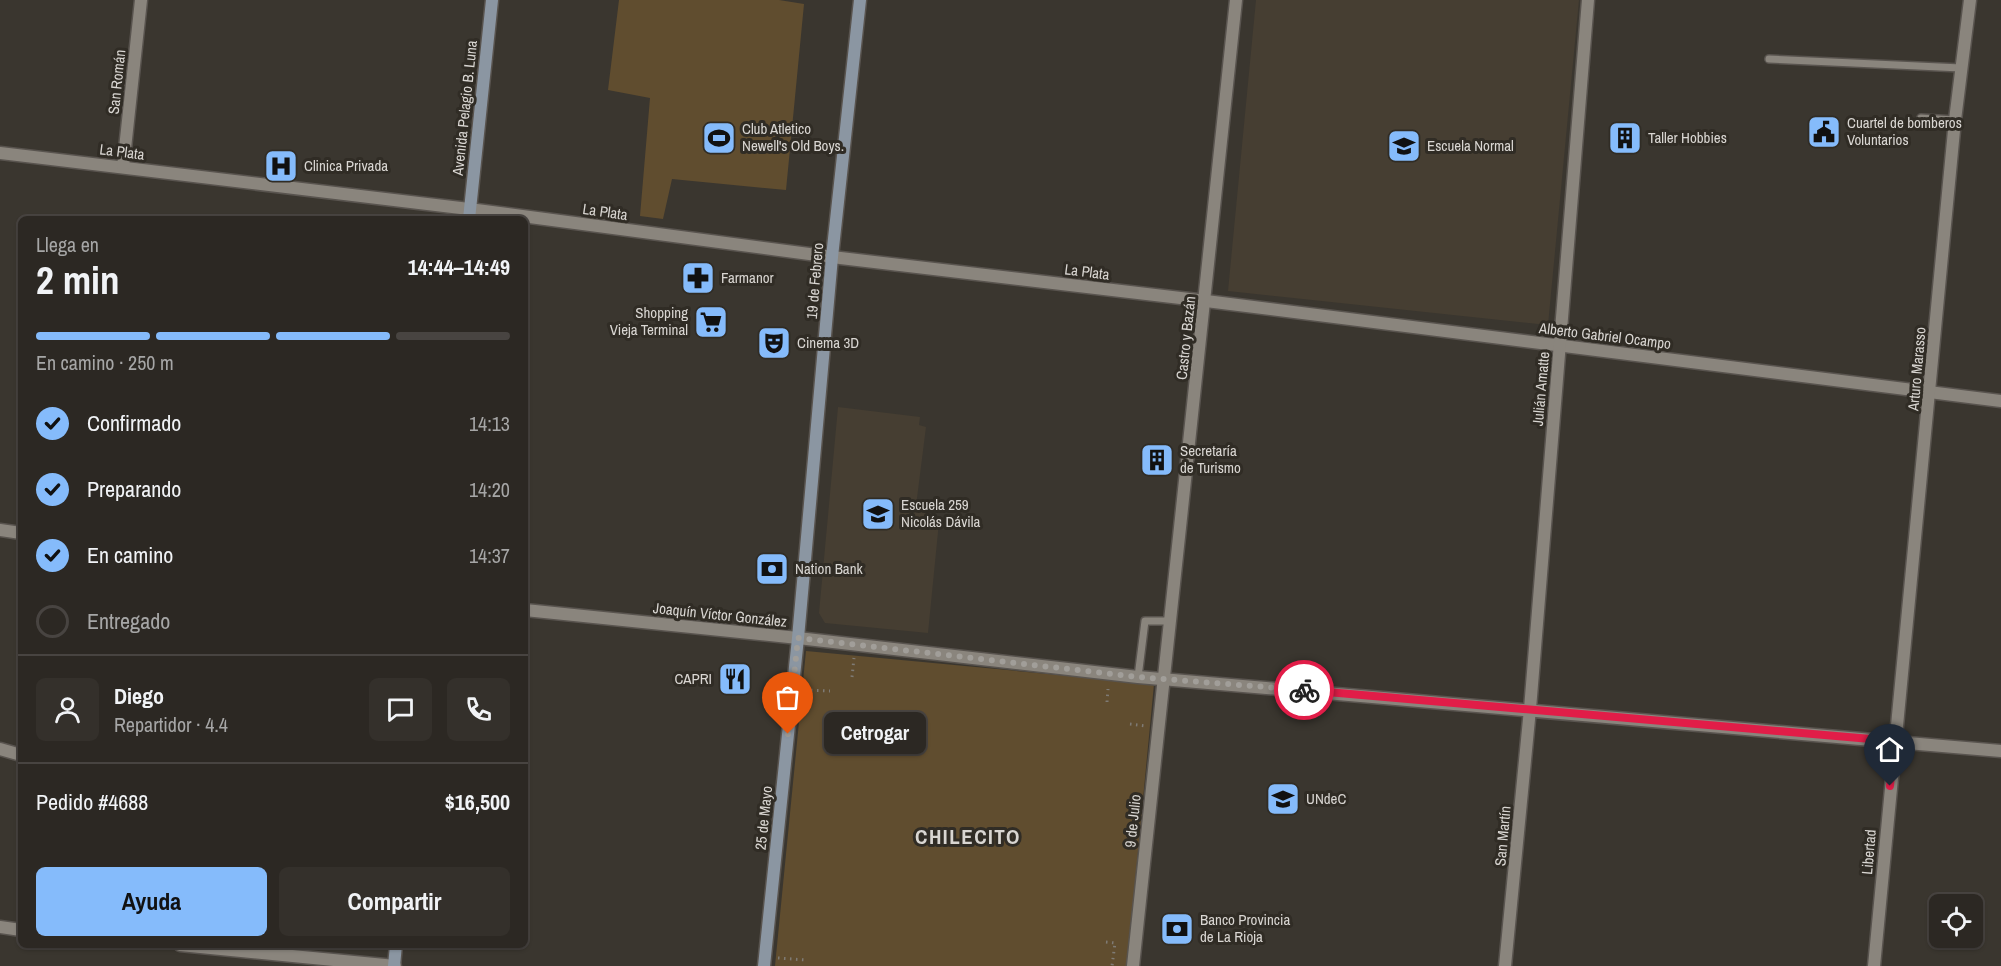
<!DOCTYPE html>
<html lang="es">
<head>
<meta charset="utf-8">
<style>
	body { margin:0; font-family:"Archivo Narrow",sans-serif; background:#34302b; color:#f1f3f6; height:100vh; display:flex; flex-direction:column; font-size:22px; white-space:nowrap }
	* { box-sizing:border-box; margin:0 }
	p { font-size:20px; color:#a6a6a6 }
	.icon { flex:none; width:33px; height:33px; fill:none; stroke:currentColor; stroke-width:2; stroke-linecap:round; stroke-linejoin:round }
	.map { position:relative; flex:1; overflow:hidden }
	.drawer { position:absolute; left:18px; top:216px; width:510px; height:732px; display:flex; flex-direction:column; background:#2c2823; border-radius:9px; box-shadow:0 2px 4px #0004,0 0 0 2px #484441 }
	.drawer>* { flex:none }
	.controls { position:absolute; left:1929px; top:894px; display:grid; gap:12px }
	.controls a { display:grid; place-items:center; width:54px; height:54px; border-radius:9px; background:#2c2823; box-shadow:0 2px 4px #0004,0 0 0 2px #484441; font-size:30px }
	.pin { position:absolute; display:grid; place-items:center; width:51px; height:51px; color:#fff; margin:-62px -26px; border-radius:50% 50% 50% 0; rotate:-45deg; box-shadow:0 0 6px #0007 }
	.pin .icon { rotate:45deg }
	.courier { position:absolute; display:grid; place-items:center; width:60px; height:60px; margin:-30px; border:4px solid #e11d48; border-radius:50%; background:#fff; color:#222; box-shadow:0 2px 8px #0007 }
	.bubble { position:absolute; height:42px; border-radius:9px; background:#2c2823; box-shadow:0 2px 4px #0004,0 0 0 2px #484441; font-size:20px; font-weight:700; line-height:42px; text-align:center }
	.overview em { font-style:normal; font-weight:700 }
	.overview div { display:flex; flex-direction:column-reverse }
	.overview { display:flex; align-items:center; justify-content:space-between; height:102px; padding:0 18px }
	h1 { font-size:39px; font-weight:700; line-height:45px }
	.bar { display:grid; grid-template-columns:repeat(4,1fr); gap:9px 6px; align-content:center; height:72px; padding:0 18px }
	.bar i { height:8px; border-radius:4px; background:#484441 }
	.bar .active { background:#85bbfb }
	.bar p { grid-column:span 4 }
	.line { display:flex; align-items:center; gap:15px; padding:0 18px; border-top:2px solid #484441 }
	.line div { flex:1 }
	.round { display:grid; place-items:center; flex:none; width:63px; height:63px; border-radius:9px; background:#34302b }
	ol { padding:0 18px; list-style:none }
	li { display:flex; align-items:center; gap:18px; height:66px }
	li p { margin-inline-start:auto }
	li .icon { padding:6px; border-radius:50%; background:#85bbfb; color:#111; stroke-width:4 }
	li:last-child { color:#a6a6a6 }
	li i { width:33px; height:33px; border:3px solid #484441; border-radius:50% }
	.primary-button { display:flex; gap:12px; margin-top:auto; padding:12px 18px }
	.primary-button a { flex:1; height:69px; border-radius:9px; background:#85bbfb; color:#111; font-size:24px; font-weight:700; line-height:69px; text-align:center }
	.primary-button a+a { background:#34302b; color:#f1f3f6 }
	.map>svg:first-child { display:block }
	.built { fill:#463e32 }
	.green { fill:#604d2f }
	.lines { fill:none; stroke-linecap:round; stroke-linejoin:round }
	.lane-casing { stroke:#59544f; stroke-width:10 }
	.street-casing { stroke:#59544f; stroke-width:15 }
	.secondary-casing { stroke:#59544f; stroke-width:15 }
	.path { stroke:#7f7b75; stroke-width:3; stroke-dasharray:1.5 4.5; stroke-linecap:butt }
	.lane { stroke:#8a857d; stroke-width:7 }
	.street { stroke:#8a857d; stroke-width:12 }
	.secondary { stroke:#8b96a2; stroke-width:12 }
	.done { stroke:#a19e99; stroke-width:6; stroke-dasharray:0 10.8 }
	.route { stroke:#e11d48; stroke-width:8 }
	.labels { text-anchor:middle; stroke-width:6; stroke-linejoin:round; paint-order:stroke }
	.street-label { font-size:15px; fill:#d9d6d2; stroke:#302c25 }
	.poi-label { font-size:15px; fill:#d9d6d2; stroke:#302c25; text-anchor:start }
	.district-label { font-size:21px; font-weight:bold; letter-spacing:1.5px; fill:#d9d6d2; stroke:#302c25 }
</style>
</head>
<body>
<div class="map">
<svg width="2001" height="966" viewBox="0 0 2001 966">
	<rect width="100%" height="100%" fill="#3a362f"/>
	<g class="built">
		<polygon points="1256,0 1579,0 1548,325 1228,291"/>
		<polygon points="838,407 920,417 919,425 926,427 916,506 929,508 928,521 939,522 928,633 825,623 819,613"/>
	</g>
	<g class="green">
		<polygon points="619,0 779,0 804,4 786,190 672,179 663,219 640,216 650,98 608,90"/>
		<polygon points="806,651 1154,684 1127,966 775,966"/>
	</g>
	<g class="lines">
		<g class="lane-casing">
			<g id="lane">
				<polyline points="1769,59 1961,68"/>
				<polyline points="1921,118 1955,120"/>
				<polyline points="1138,677 1145,621 1170,621"/>
			</g>
		</g>
		<g class="street-casing">
			<g id="street">
				<polyline points="0,153 469,209 832,257 1206,301 2001,401"/>
				<polyline points="123,167 141,0"/>
				<polyline points="0,530 21,533"/>
				<polyline points="525,610 798,638 1138,677 2001,751"/>
				<polyline points="0,749 21,755"/>
				<polyline points="0,927 21,930"/>
				<polyline points="180,945 395,966"/>
				<path d="M1133,966C1166,644 1204,322 1236,0"/>
				<polyline points="1505,966 1530,709 1588,0"/>
				<polyline points="1874,966 1955,120 1970,0"/>
			</g>
		</g>
		<g class="secondary-casing">
			<g id="secondary">
				<polyline points="469,219 492,0"/>
				<polyline points="394,966 396,945"/>
				<polyline points="764,966 798,638 832,257 860,0"/>
			</g>
		</g>
		<g class="path">
			<polyline points="852,677 854,658"/>
			<polyline points="805,690 830,691"/>
			<polyline points="1107,702 1108,689"/>
			<polyline points="1130,724 1146,726"/>
			<polyline points="1106,942 1115,943 1112,966"/>
			<polyline points="778,958 806,960"/>
		</g>
		<use href="#lane" class="lane"/>
		<use href="#street" class="street"/>
		<use href="#secondary" class="secondary"/>
	</g>
	<g class="lines">
		<polyline class="done" points="788,734 798,638 1138,677 1304,690"/>
		<polyline class="route" points="1304,690 1894,741 1890,786"/>
	</g>
	<defs>
		<g id="civic-square" transform="scale(1.725)"><rect x="-9" y="-9" width="18" height="18" rx="4" fill="#85bbfb" stroke="#302c25"/><path d="M-.6-6.5H3V-4.5H.6V-3L4-1V1h2V6H-6V1h2V-1L-.6-3ZM-1.2 2.5V6h2.4V2.5Z" fill="#111"/></g>
		<g id="stadium-square" transform="scale(1.725)"><rect x="-9" y="-9" width="18" height="18" rx="4" fill="#85bbfb" stroke="#302c25"/><path d="M0-5a6.5 5 0 1 0 0 10a6.5 5 0 1 0 0-10ZM-3.5-1.8h7v3.6h-7Z" fill="#111"/></g>
		<g id="building-square" transform="scale(1.725)"><rect x="-9" y="-9" width="18" height="18" rx="4" fill="#85bbfb" stroke="#302c25"/><path d="M-4-6H4V6H1V3H-1V6H-4ZM-2.5-4.3h1.7v1.8h-1.7ZM.8-4.3h1.7v1.8H.8ZM-2.5-1h1.7V.8h-1.7ZM.8-1h1.7V.8H.8Z" fill="#111"/></g>
		<g id="school-square" transform="scale(1.725)"><rect x="-9" y="-9" width="18" height="18" rx="4" fill="#85bbfb" stroke="#302c25"/><path d="M0-5L7-2L0 1L-7-2ZM-4 1L0 2.5L4 1V4Q0 6-4 4Z" fill="#111"/></g>
		<g id="hospital-square" transform="scale(1.725)"><rect x="-9" y="-9" width="18" height="18" rx="4" fill="#85bbfb" stroke="#302c25"/><path d="M-5-5h3v3.5h4V-5h3V5h-3V1.5h-4V5h-3Z" fill="#111"/></g>
		<g id="pharmacy-square" transform="scale(1.725)"><rect x="-9" y="-9" width="18" height="18" rx="4" fill="#85bbfb" stroke="#302c25"/><path d="M-2-6h4v4h4v4h-4v4h-4v-4h-4v-4h4Z" fill="#111"/></g>
		<g id="supermarket-square" transform="scale(1.725)"><rect x="-9" y="-9" width="18" height="18" rx="4" fill="#85bbfb" stroke="#302c25"/><path d="M-6-5.5h2.5l.6 2H6L4.5 2H-2.5L-4.4-4H-6ZM-1.5 3.2a1.3 1.3 0 1 0 .1 0ZM3 3.2a1.3 1.3 0 1 0 .1 0Z" fill="#111"/></g>
		<g id="theatre-square" transform="scale(1.725)"><rect x="-9" y="-9" width="18" height="18" rx="4" fill="#85bbfb" stroke="#302c25"/><path d="M-5-5.5Q0-4 5-5.5V0Q5 5 0 6Q-5 5-5 0ZM-3.3-2.5H-1v1.5H-3.3ZM1-2.5H3.3v1.5H1ZM-2.8 1Q0 5.5 2.8 1Z" fill="#111"/></g>
		<g id="bank-square" transform="scale(1.725)"><rect x="-9" y="-9" width="18" height="18" rx="4" fill="#85bbfb" stroke="#302c25"/><path d="M-6-4H6V4H-6ZM0-2.3a2.3 2.3 0 1 0 0 4.6a2.3 2.3 0 1 0 0-4.6Z" fill="#111"/></g>
		<g id="restaurant-square" transform="scale(1.725)"><rect x="-9" y="-9" width="18" height="18" rx="4" fill="#85bbfb" stroke="#302c25"/><path d="M-5-6h1v4h1v-4h1v4h1v-4h1v5L-1.5 .5V6h-2V.5L-5-1ZM5-6V6H3V1.5H1.5Q1.5-4 5-6Z" fill="#111"/></g>
		<g id="university-square" transform="scale(1.725)"><rect x="-9" y="-9" width="18" height="18" rx="4" fill="#85bbfb" stroke="#302c25"/><path d="M0-5L7-2L0 1L-7-2ZM-4 1L0 2.5L4 1V4Q0 6-4 4Z" fill="#111"/></g>
	</defs>
	<g fill-rule="evenodd">
		<use href="#civic-square" x="1824" y="132"/>
		<use href="#stadium-square" x="719" y="138"/>
		<use href="#building-square" x="1625" y="138"/>
		<use href="#school-square" x="1404" y="146"/>
		<use href="#hospital-square" x="281" y="166"/>
		<use href="#pharmacy-square" x="698" y="278"/>
		<use href="#supermarket-square" x="711" y="322"/>
		<use href="#theatre-square" x="774" y="343"/>
		<use href="#building-square" x="1157" y="460"/>
		<use href="#school-square" x="878" y="514"/>
		<use href="#bank-square" x="772" y="569"/>
		<use href="#restaurant-square" x="735" y="679"/>
		<use href="#university-square" x="1283" y="799"/>
		<use href="#bank-square" x="1177" y="929"/>
	</g>
	<g class="labels">
		<g class="street-label">
			<text transform="translate(117 82) rotate(-84)" y="5">San Román</text>
			<text transform="translate(465 108) rotate(-84)" y="5">Avenida Pelagio B. Luna</text>
			<text transform="translate(122 152) rotate(7)" y="5">La Plata</text>
			<text transform="translate(605 212) rotate(8)" y="5">La Plata</text>
			<text transform="translate(1087 272) rotate(7)" y="5">La Plata</text>
			<text transform="translate(815 281) rotate(-85)" y="5">19 de Febrero</text>
			<text transform="translate(1605 336) rotate(7)" y="5">Alberto Gabriel Ocampo</text>
			<text transform="translate(1186 338) rotate(-84)" y="5">Castro y Bazán</text>
			<text transform="translate(1917 369) rotate(-85)" y="5">Arturo Marasso</text>
			<text transform="translate(1541 389) rotate(-85)" y="5">Julián Amatte</text>
			<text transform="translate(720 615) rotate(6)" y="5">Joaquín Víctor González</text>
			<text transform="translate(764 818) rotate(-84)" y="5">25 de Mayo</text>
			<text transform="translate(1133 821) rotate(-84)" y="5">9 de Julio</text>
			<text transform="translate(1503 836) rotate(-85)" y="5">San Martín</text>
			<text transform="translate(1869 852) rotate(-85)" y="5">Libertad</text>
		</g>
		<g class="poi-label">
			<text x="1847" y="128">Cuartel de bomberos<tspan x="1847" dy="17">Voluntarios</tspan></text>
			<text x="742" y="134">Club Atletico<tspan x="742" dy="17">Newell's Old Boys.</tspan></text>
			<text x="1648" y="143">Taller Hobbies</text>
			<text x="1427" y="151">Escuela Normal</text>
			<text x="304" y="171">Clinica Privada</text>
			<text x="721" y="283">Farmanor</text>
			<text x="688" y="318" text-anchor="end">Shopping<tspan x="688" dy="17">Vieja Terminal</tspan></text>
			<text x="797" y="348">Cinema 3D</text>
			<text x="1180" y="456">Secretaría<tspan x="1180" dy="17">de Turismo</tspan></text>
			<text x="901" y="510">Escuela 259<tspan x="901" dy="17">Nicolás Dávila</tspan></text>
			<text x="795" y="574">Nation Bank</text>
			<text x="712" y="684" text-anchor="end">CAPRI</text>
			<text x="1306" y="804">UNdeC</text>
			<text x="1200" y="925">Banco Provincia<tspan x="1200" dy="17">de La Rioja</tspan></text>
		</g>
		<g class="district-label">
			<text x="968" y="844">CHILECITO</text>
		</g>
	</g>
</svg>
<div class="controls">
<a><svg class="icon" aria-label="locate" viewBox="0 0 24 24"><circle cx="12" cy="12" r="6"/><path d="M12 2v4M12 18v4M2 12h4M18 12h4"/></svg></a>
</div>
<div class="pin" style="left:788px;top:734px;background:#ea580c"><svg class="icon" aria-label="bag" viewBox="0 0 24 24"><path d="M5 8h14l-1 12H6zM9 8a3 3 0 0 1 6 0"/></svg></div>
<div class="pin" style="left:1890px;top:786px;background:#1f2937"><svg class="icon" aria-label="home" viewBox="0 0 24 24"><path d="M3 11l9-7 9 7M6 9v11h12V9"/></svg></div>
<div class="courier" style="left:1304px;top:690px"><svg class="icon" aria-label="bike" viewBox="0 0 24 24"><circle cx="6" cy="16" r="4"/><circle cx="18" cy="16" r="4"/><path d="M6 16l4-8h5l3 8M10 8l3 8H6M13 5h3"/></svg></div>
<div class="bubble" style="left:824px;top:712px;width:102px">Cetrogar</div>
<section class="drawer">
<div class="overview"><div><h1>2 min</h1><p>Llega en</p></div><em>14:44–14:49</em></div>
<div class="bar"><i class="active"></i><i class="active"></i><i class="active"></i><i></i><p>En camino · 250 m</p></div>
<ol>
<li><svg class="icon" aria-label="check" viewBox="0 0 24 24"><path d="M5 12l5 5 9-10"/></svg>Confirmado<p>14:13</p></li>
<li><svg class="icon" aria-label="check" viewBox="0 0 24 24"><path d="M5 12l5 5 9-10"/></svg>Preparando<p>14:20</p></li>
<li><svg class="icon" aria-label="check" viewBox="0 0 24 24"><path d="M5 12l5 5 9-10"/></svg>En camino<p>14:37</p></li>
<li><i></i>Entregado</li>
</ol>
<div class="line" style="height:108px"><a class="round"><svg class="icon" aria-label="person" viewBox="0 0 24 24"><circle cx="12" cy="8" r="4"/><path d="M4 21q1-7 8-7t8 7"/></svg></a><div><b>Diego</b><p>Repartidor · 4.4</p></div><a class="round"><svg class="icon" aria-label="chat" viewBox="0 0 24 24"><path d="M4 5h16v11H9l-5 4z"/></svg></a><a class="round"><svg class="icon" aria-label="phone" viewBox="0 0 24 24"><path d="M5 4h4l2 5-3 2q2 4 5 5l2-3 5 2v4C11 20 4 13 5 4z"/></svg></a></div>
<div class="line" style="height:78px"><div>Pedido #4688</div><b>$16,500</b></div>
<div class="primary-button"><a>Ayuda</a><a>Compartir</a></div>
</section>
</div>
</body>
</html>
